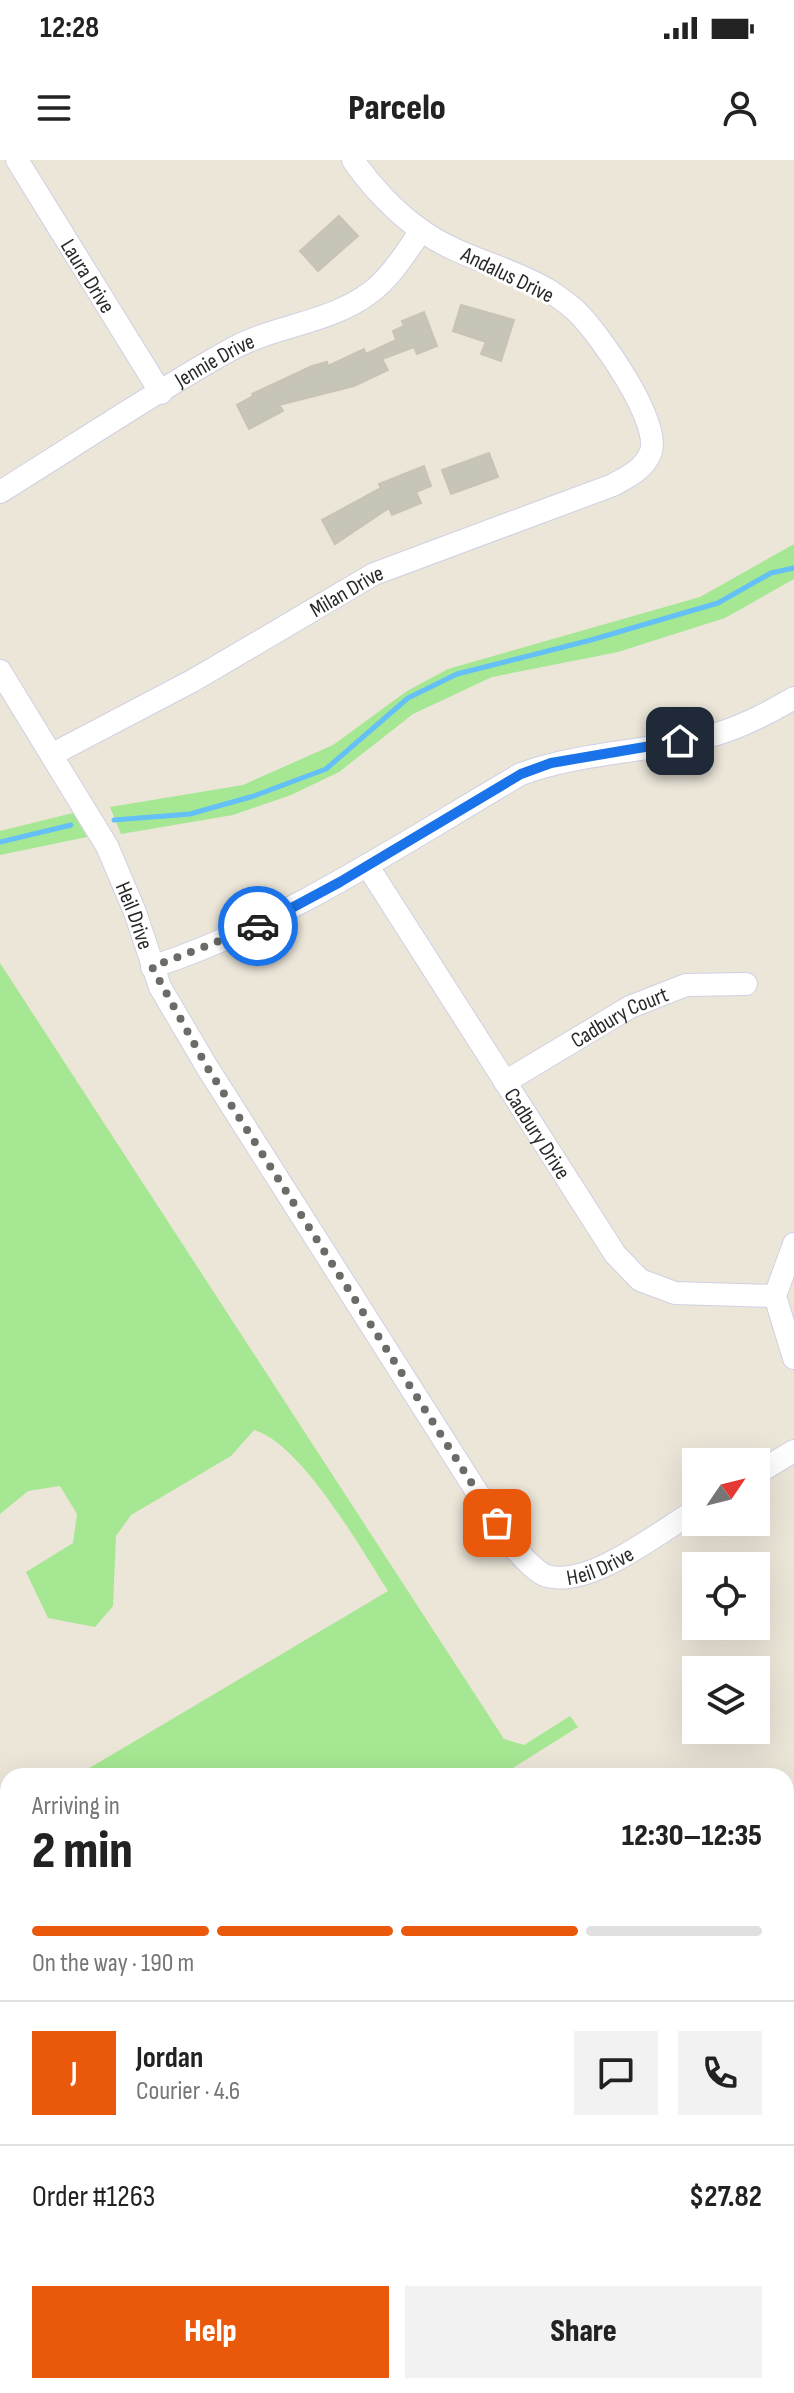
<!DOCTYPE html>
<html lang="en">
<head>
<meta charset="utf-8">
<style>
	body { margin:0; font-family:"Sofia Sans Condensed",sans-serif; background:#f2f2f2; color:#222; height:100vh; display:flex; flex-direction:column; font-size:30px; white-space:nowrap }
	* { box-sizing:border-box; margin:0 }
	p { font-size:26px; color:#767676 }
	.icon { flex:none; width:44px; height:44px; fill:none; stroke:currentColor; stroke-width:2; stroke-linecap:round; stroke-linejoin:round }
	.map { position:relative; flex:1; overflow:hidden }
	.sheet { position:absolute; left:0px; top:1608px; width:794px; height:626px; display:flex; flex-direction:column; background:#fff; border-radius:24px 24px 0 0; box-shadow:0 8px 32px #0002 }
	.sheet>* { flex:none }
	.needle { width:52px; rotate:55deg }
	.controls { position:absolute; left:682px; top:1288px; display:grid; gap:16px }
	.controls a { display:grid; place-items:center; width:88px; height:88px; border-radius:0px; background:#fff; box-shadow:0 8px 32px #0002; font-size:40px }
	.pin { position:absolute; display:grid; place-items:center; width:68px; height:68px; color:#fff; margin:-34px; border-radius:16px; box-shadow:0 4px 12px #0006 }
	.courier { position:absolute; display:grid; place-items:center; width:80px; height:80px; margin:-40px; border:6px solid #1a73e8; border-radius:50%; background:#fff; color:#222; box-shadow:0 2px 10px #0007 }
	.headline em { font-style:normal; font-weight:800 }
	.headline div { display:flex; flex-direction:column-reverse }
	.headline { display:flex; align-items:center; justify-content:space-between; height:136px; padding:0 32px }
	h1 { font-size:52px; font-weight:800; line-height:60px }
	.bar { display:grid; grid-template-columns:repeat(4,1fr); gap:12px 8px; align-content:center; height:96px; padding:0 32px }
	.bar i { height:10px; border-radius:6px; background:#e0e0e0 }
	.bar .active { background:#ea580c }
	.bar p { grid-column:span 4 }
	.line { display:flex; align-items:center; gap:20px; padding:0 32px; border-top:2px solid #e0e0e0 }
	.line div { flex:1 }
	.round { display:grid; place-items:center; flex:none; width:84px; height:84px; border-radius:0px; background:#f2f2f2 }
	.cta { display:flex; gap:16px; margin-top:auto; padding:16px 32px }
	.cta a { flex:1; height:92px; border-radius:0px; background:#ea580c; color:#fff; font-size:32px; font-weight:800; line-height:92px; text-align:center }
	.cta a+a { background:#f2f2f2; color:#222 }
	.status { display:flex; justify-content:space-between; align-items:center; height:56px; padding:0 40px; background:#fff; direction:ltr }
	.status svg { height:22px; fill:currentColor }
	header { display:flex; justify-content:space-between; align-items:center; height:104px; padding:0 32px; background:#fff; font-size:36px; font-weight:800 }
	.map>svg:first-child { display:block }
	.green { fill:#a5e792 }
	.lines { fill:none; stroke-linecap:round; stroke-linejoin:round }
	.stream { stroke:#64c0f6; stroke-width:5 }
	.building { fill:#c7c4b8; stroke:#c8c3b3; stroke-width:2 }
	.minor-casing { stroke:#cfd0e3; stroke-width:24 }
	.major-casing { stroke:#c7c7c7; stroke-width:30 }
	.minor { stroke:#fff; stroke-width:22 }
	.major { stroke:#fae551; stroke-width:28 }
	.done { stroke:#6d6b67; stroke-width:8; stroke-dasharray:0 14.4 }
	.route { stroke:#1a73e8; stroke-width:10 }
	.labels { text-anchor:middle; stroke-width:6; stroke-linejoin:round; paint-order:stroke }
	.street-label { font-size:22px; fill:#292929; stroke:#fff }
</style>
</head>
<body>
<div class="status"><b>12:28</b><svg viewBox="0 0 49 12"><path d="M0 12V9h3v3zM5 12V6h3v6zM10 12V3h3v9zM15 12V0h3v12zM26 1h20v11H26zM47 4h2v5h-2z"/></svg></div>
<header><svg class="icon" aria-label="menu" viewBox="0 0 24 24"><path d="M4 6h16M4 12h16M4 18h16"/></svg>Parcelo<svg class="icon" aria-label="person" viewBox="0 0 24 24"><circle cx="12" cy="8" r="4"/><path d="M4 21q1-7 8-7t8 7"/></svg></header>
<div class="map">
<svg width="794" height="2233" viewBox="0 0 794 2233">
	<rect width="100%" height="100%" fill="#ece6d9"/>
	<g class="green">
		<polygon points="794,384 794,419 725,458 618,492 492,517 413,554 339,612 291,635 233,655 121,674 110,647 243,625 333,585 407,531 448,509 700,437"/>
		<polygon points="73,653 87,677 0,695 0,671"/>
		<path d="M0,803L504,1579L524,1585L570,1556L578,1567L500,1616H76L388,1431C361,1389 301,1283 254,1270L231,1296L131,1355L116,1376L113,1446L95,1467L48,1458L26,1412L73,1383L77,1354L60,1326L28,1331L0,1354Z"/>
		<polygon points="308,2226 633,2226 640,2233 309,2233"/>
	</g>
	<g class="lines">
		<g class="stream">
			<polyline points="114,660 190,654 254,636 326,609 408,538 457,514 591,480 718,443 771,413 794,408"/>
			<polyline points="0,682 71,665"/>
			<polyline points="555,2226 559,2233"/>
		</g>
	</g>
	<g class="building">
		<polygon points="339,56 358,76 318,111 300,91"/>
		<polygon points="461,145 514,160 501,201 481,194 486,182 453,171"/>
		<polygon points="424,152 437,186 417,194 414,187 382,199 388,210 354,226 279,245 283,251 249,269 237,245 253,236 252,234 312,206 327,202 328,206 364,189 366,194 396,180 393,171 404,166 402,161"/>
		<polygon points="489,293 498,317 451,334 442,310"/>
		<polygon points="424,306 431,326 416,332 421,343 392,355 389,348 335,384 322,360 381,328 379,324"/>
	</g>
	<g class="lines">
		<g class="minor-casing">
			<g id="minor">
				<path id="s1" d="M17,0L161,233"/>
				<path id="s2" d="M0,332C76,285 151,234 230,190C274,165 329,164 371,132C392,116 406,92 421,71"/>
				<path id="s3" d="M0,511L107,686L135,752L160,827L207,907L510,1384C520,1393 534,1412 547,1416C590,1428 659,1372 696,1350"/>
				<path id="s4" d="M53,594L194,520L374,414L613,325C627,317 643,310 650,294C664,265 599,173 577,152C569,144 557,136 548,130C508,106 459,98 421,70C396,53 370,25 353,0"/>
				<path id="s5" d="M367,705L615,1094L640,1120L675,1133L775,1136"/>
				<path d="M152,807C285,763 401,684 521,614C581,592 648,592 710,576C740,568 767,554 794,538"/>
				<path id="s6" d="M505,922L630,847L686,825L746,824"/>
				<polyline points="794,1084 775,1136 794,1198"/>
				<polyline points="756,1314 794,1291"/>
				<polyline points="0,1702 8,1715"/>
				<polyline points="786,1889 794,1887"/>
				<polyline points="786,1998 794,2003"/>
				<polyline points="786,2066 794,2072"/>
				<polyline points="0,2190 8,2203"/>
				<polyline points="22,2226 26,2233"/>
				<polyline points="191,2233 202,2226"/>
			</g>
		</g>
		<g class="major-casing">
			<g id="major">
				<polyline points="786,1653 794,1644"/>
				<polyline points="786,1700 794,1692"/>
				<polyline points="786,1764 794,1778"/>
				<polyline points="786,1820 794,1824"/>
				<polyline points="0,2122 8,2117"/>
			</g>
		</g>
		<use href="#minor" class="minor"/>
		<use href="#major" class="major"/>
	</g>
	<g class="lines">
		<polyline class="done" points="258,766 152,807 207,907 497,1363"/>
		<polyline class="route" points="258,766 340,722 521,614 551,603 680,581"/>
	</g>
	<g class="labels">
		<g class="street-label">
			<text transform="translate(508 114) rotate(26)" y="8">Andalus Drive</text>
			<text dy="8" stroke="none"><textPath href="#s1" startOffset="136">Laura Drive</textPath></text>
			<text dy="8" stroke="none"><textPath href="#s2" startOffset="252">Jennie Drive</textPath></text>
			<text dy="8" stroke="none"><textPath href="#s4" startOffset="336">Milan Drive</textPath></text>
			<text dy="8" stroke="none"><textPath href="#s3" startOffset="280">Heil Drive</textPath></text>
			<text dy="8" stroke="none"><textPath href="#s6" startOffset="132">Cadbury Court</textPath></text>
			<text dy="8" stroke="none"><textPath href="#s5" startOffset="318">Cadbury Drive</textPath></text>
			<text dy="8" stroke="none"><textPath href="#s3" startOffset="1118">Heil Drive</textPath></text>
		</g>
	</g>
</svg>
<div class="controls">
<a><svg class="needle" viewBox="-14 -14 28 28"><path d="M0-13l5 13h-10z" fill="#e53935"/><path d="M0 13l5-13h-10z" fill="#767676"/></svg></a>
<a><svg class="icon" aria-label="locate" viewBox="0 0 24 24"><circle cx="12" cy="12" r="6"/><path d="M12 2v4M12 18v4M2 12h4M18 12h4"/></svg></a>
<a><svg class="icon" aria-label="layers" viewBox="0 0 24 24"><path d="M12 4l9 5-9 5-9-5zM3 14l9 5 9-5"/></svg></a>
</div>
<div class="pin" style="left:497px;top:1363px;background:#ea580c"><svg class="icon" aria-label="bag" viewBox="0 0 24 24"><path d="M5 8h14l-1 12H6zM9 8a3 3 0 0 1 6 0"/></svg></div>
<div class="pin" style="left:680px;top:581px;background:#1f2937"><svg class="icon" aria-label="home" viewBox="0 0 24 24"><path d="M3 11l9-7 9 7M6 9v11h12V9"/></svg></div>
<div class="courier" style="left:258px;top:766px"><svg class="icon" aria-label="car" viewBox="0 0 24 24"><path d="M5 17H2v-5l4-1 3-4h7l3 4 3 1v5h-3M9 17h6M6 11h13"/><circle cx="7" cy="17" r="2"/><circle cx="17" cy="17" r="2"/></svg></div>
<section class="sheet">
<div class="headline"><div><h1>2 min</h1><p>Arriving in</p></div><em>12:30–12:35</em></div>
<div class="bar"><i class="active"></i><i class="active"></i><i class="active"></i><i></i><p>On the way · 190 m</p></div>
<div class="line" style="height:144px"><b class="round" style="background:#ea580c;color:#fff">J</b><div><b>Jordan</b><p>Courier · 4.6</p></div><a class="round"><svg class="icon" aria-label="chat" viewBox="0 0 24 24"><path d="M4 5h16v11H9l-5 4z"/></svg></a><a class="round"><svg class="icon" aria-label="phone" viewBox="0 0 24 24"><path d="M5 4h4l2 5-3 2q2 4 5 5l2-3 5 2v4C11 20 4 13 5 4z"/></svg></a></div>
<div class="line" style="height:104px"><div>Order #1263</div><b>$27.82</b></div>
<div class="cta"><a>Help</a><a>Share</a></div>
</section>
</div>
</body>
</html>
